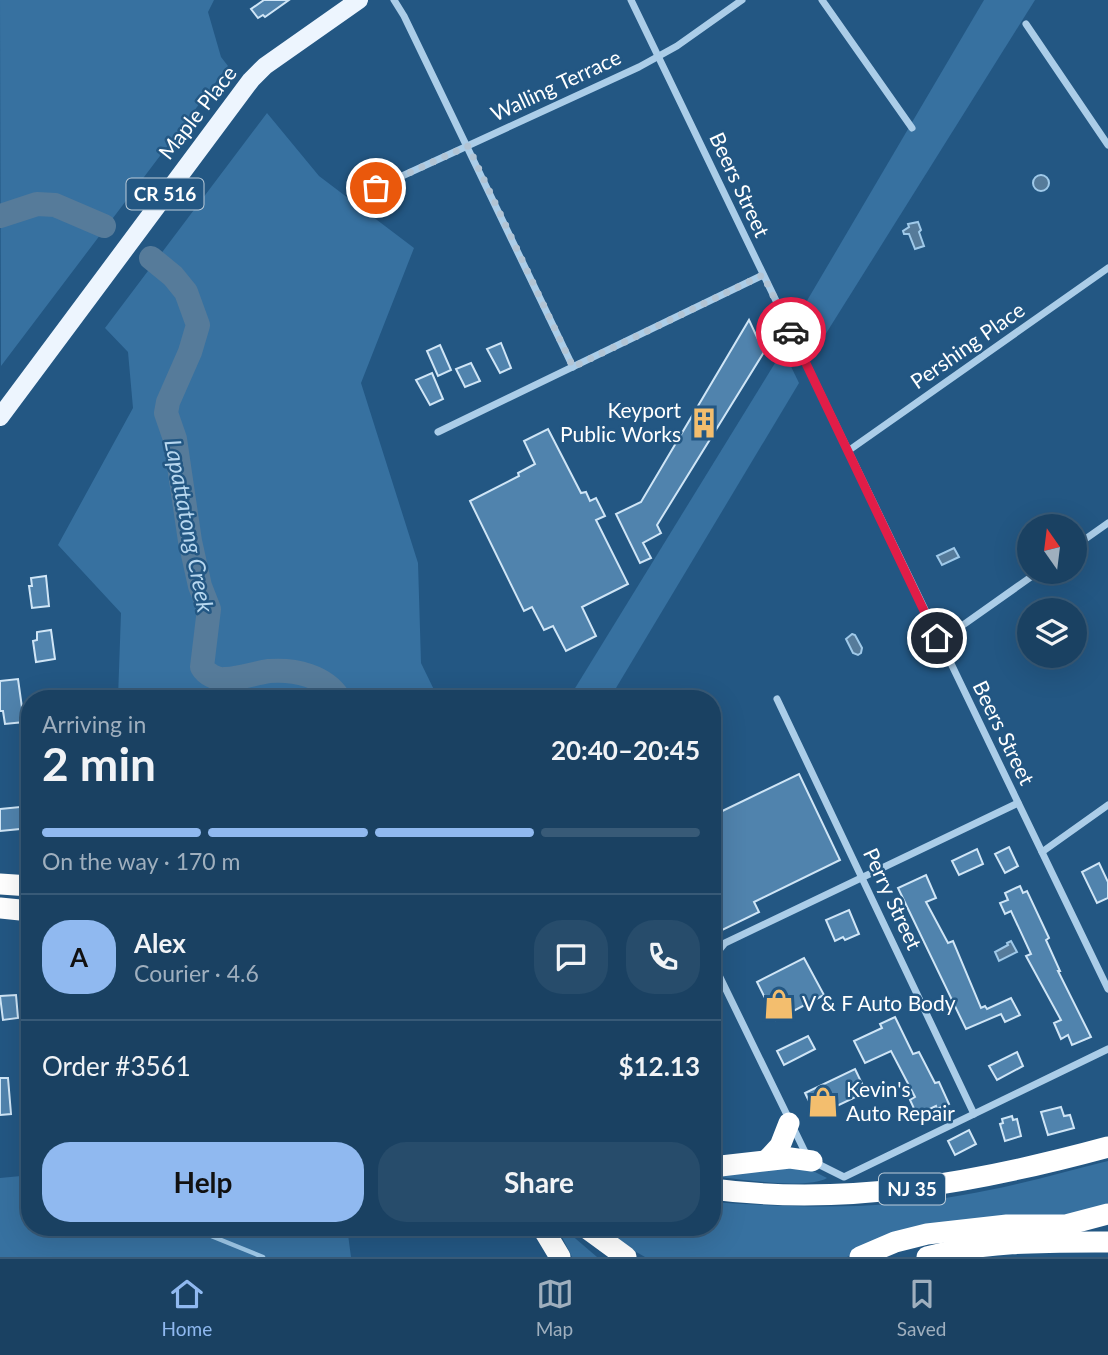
<!DOCTYPE html>
<html lang="en">
<head>
<meta charset="utf-8">
<style>
	body { margin:0; font-family:Lato,sans-serif; background:#274c6b; color:#f1f3f6; height:100vh; display:flex; flex-direction:column; font-size:26px; white-space:nowrap }
	* { box-sizing:border-box; margin:0 }
	p { font-size:23px; color:#9fafbe }
	.icon { flex:none; width:38px; height:38px; fill:none; stroke:currentColor; stroke-width:2; stroke-linecap:round; stroke-linejoin:round }
	.map { position:relative; flex:1; overflow:hidden }
	.drawer { position:absolute; left:21px; top:690px; width:700px; height:546px; display:flex; flex-direction:column; background:#1a4162; border-radius:28px; box-shadow:0 7px 28px #0002,0 0 0 2px #385a77 }
	.drawer>* { flex:none }
	.needle { width:46px; rotate:346deg }
	.fabs { position:absolute; left:1017px; top:514px; display:grid; gap:14px }
	.fabs a { display:grid; place-items:center; width:70px; height:70px; border-radius:50%; background:#1a4162; box-shadow:0 7px 28px #0002,0 0 0 2px #385a77; font-size:35px }
	.pin { position:absolute; display:grid; place-items:center; width:60px; height:60px; color:#fff; margin:-30px; border:4px solid #fff; border-radius:50%; box-shadow:0 2px 7px #0007 }
	.courier { position:absolute; display:grid; place-items:center; width:70px; height:70px; margin:-35px; border:5px solid #e11d48; border-radius:50%; background:#fff; color:#222; box-shadow:0 2px 9px #0007 }
	.summary em { font-style:normal; font-weight:700 }
	.summary div { display:flex; flex-direction:column-reverse }
	.summary { display:flex; align-items:center; justify-content:space-between; height:119px; padding:0 21px }
	h1 { font-size:46px; font-weight:700; line-height:52px }
	.bar { display:grid; grid-template-columns:repeat(4,1fr); gap:10px 7px; align-content:center; height:84px; padding:0 21px }
	.bar i { height:9px; border-radius:5px; background:#385a77 }
	.bar .active { background:#90b9f0 }
	.bar p { grid-column:span 4 }
	.line { display:flex; align-items:center; gap:18px; padding:0 21px; border-top:2px solid #385a77 }
	.line div { flex:1 }
	.round { display:grid; place-items:center; flex:none; width:74px; height:74px; border-radius:28px; background:#274c6b }
	.action { display:flex; gap:14px; margin-top:auto; padding:14px 21px }
	.action a { flex:1; height:80px; border-radius:28px; background:#90b9f0; color:#111; font-size:28px; font-weight:700; line-height:80px; text-align:center }
	.action a+a { background:#274c6b; color:#f1f3f6 }
	.tabs { display:flex; justify-content:space-around; align-items:center; height:98px; border-top:2px solid #385a77; background:#1a4162; font-size:19px; color:#9fafbe }
	.tabs a { display:grid; justify-items:center; gap:4px }
	.tabs .active { color:#90b9f0 }
	.map>svg:first-child { display:block }
	.green { fill:#3771a0 }
	.water { fill:#567b9a; stroke:#9fc9e9; stroke-width:2 }
	.lines { fill:none; stroke-linecap:round; stroke-linejoin:round }
	.stream { stroke:#9fc9e9; stroke-width:4.5 }
	.river { stroke:#567b9a; stroke-width:24 }
	.building { fill:#5083ad; stroke:#cfe5f6; stroke-width:2 }
	.street { stroke:#abcde8; stroke-width:7 }
	.primary { stroke:#edf5fe; stroke-width:18 }
	.highway { stroke:#fff; stroke-width:21 }
	.done { stroke:#b2c4d4; stroke-width:7; stroke-dasharray:0 12.6 }
	.route { stroke:#e11d48; stroke-width:9 }
	.labels { text-anchor:middle; stroke-width:5; stroke-linejoin:round; paint-order:stroke }
	.shield { fill:#235783; stroke:#bdcdda; stroke-width:2 }
	.shield-label { font-size:19px; font-weight:bold; fill:#fff }
	.street-label { font-size:21px; fill:#fff; stroke:#235783 }
	.poi-label { font-size:21px; fill:#fff; stroke:#235783; text-anchor:start }
	.water-label { font-size:23px; font-style:italic; fill:#b7d7ef; stroke:#235783 }
</style>
</head>
<body>
<div class="map">
<svg width="1108" height="1257" viewBox="0 0 1108 1257">
	<rect width="100%" height="100%" fill="#235783"/>
	<g class="green">
		<polygon points="0,0 214,0 208,12 221,57 228,66 1,366"/>
		<polygon points="984,0 1035,0 815,351 798,316"/>
		<polygon points="267,113 319,176 414,248 361,383 418,563 421,663 438,698 118,698 121,613 58,545 133,408 128,352 105,328"/>
		<polygon points="783,350 799,383 610,698 569,698"/>
		<path d="M1108,1161V1203L1099,1208L1048,1218L893,1235L847,1257H645L617,1241L600,1227H712V1202C796,1208 880,1210 963,1195C1012,1187 1060,1173 1108,1161Z"/>
		<path d="M803,1166L827,1178C807,1190 737,1179 712,1176Z"/>
		<polygon points="30,1167 30,1227 347,1227 351,1257 0,1257 0,1178 21,1176"/>
		<polygon points="557,1227 562,1227 597,1257 572,1257"/>
	</g>
	<g class="water">
		<circle cx="1041" cy="183" r="8"/>
		<polygon points="918,222 921,230 919,232 924,246 915,249 909,234 904,234 903,231 909,227 908,224"/>
		<polygon points="954,548 959,557 942,565 937,556"/>
		<polygon points="852,634 855,635 862,648 861,653 858,655 853,653 846,639"/>
		<polygon points="1011,941 1017,952 999,961 995,952 1008,945 1007,943"/>
	</g>
	<g class="lines">
		<polyline class="stream" points="189,1227 263,1257"/>
		<g class="river">
			<polyline points="0,216 37,204 55,205 104,226"/>
			<path d="M151,258L173,276L186,292L198,325L190,352L168,402L166,413L175,439L190,541L200,586L209,609L202,667C206,674 217,680 225,679C240,679 255,673 269,671C295,669 325,676 339,698"/>
		</g>
	</g>
	<g class="building">
		<polygon points="264,0 289,0 265,17 263,15 258,18 251,9"/>
		<polygon points="749,320 764,352 657,525 661,533 643,543 651,558 640,563 616,514 641,502"/>
		<polygon points="501,343 511,368 500,373 487,349"/>
		<polygon points="440,345 451,370 438,376 427,351"/>
		<polygon points="471,363 480,381 465,387 456,369"/>
		<polygon points="432,373 443,399 430,405 416,380"/>
		<polygon points="548,429 581,493 586,492 590,501 596,498 605,516 596,520 628,584 582,607 596,636 566,651 553,626 544,630 532,607 524,611 470,501 519,476 518,473 535,464 524,441"/>
		<polygon points="46,576 49,606 32,608 29,586 32,586 31,578"/>
		<polygon points="51,630 55,659 36,662 33,641 37,640 37,632"/>
		<polygon points="18,679 24,722 5,724 3,711 0,711 0,681"/>
		<polygon points="799,774 840,860 754,902 759,912 712,935 712,816"/>
		<polygon points="30,806 30,828 0,831 0,809"/>
		<polygon points="1009,847 1018,866 1005,873 995,854"/>
		<polygon points="977,849 983,864 959,875 952,861"/>
		<polygon points="1099,863 1108,882 1108,898 1097,903 1082,872"/>
		<polygon points="926,875 936,898 926,902 948,943 953,941 981,1008 985,1006 987,1009 1011,998 1020,1015 1005,1022 1001,1014 966,1029 898,888"/>
		<polygon points="1020,886 1023,893 1027,891 1049,938 1046,940 1060,971 1058,971 1091,1037 1072,1045 1068,1035 1061,1039 1054,1023 1061,1020 1026,956 1031,954 1011,911 1005,914 1000,903 1008,900 1005,893"/>
		<polygon points="849,910 859,934 845,940 843,937 835,941 826,920"/>
		<polygon points="804,958 824,995 776,1020 757,982"/>
		<polygon points="16,995 18,1018 3,1020 0,996"/>
		<polygon points="895,1017 913,1054 919,1052 935,1083 939,1082 949,1104 937,1109 936,1106 917,1115 910,1100 915,1097 891,1051 865,1063 854,1041 882,1028 880,1024"/>
		<polygon points="808,1036 815,1049 784,1065 777,1051"/>
		<polygon points="1017,1052 1023,1066 997,1080 989,1066"/>
		<polygon points="855,1069 866,1092 816,1116 805,1093"/>
		<polygon points="0,1078 8,1078 11,1114 0,1115"/>
		<polygon points="1061,1107 1064,1116 1070,1115 1074,1128 1048,1135 1041,1112"/>
		<polygon points="1012,1116 1013,1120 1017,1119 1021,1136 1005,1141 1000,1124 1003,1123 1002,1119"/>
		<polygon points="969,1130 976,1144 955,1155 948,1141"/>
	</g>
	<g class="lines">
		<g class="street">
			<polyline points="394,0 404,16 573,367"/>
			<polyline points="631,0 1108,989"/>
			<polyline points="822,0 912,128"/>
			<polyline points="1026,24 1108,145"/>
			<polyline points="376,188 639,67 677,46 742,0"/>
			<polyline points="438,432 763,275"/>
			<polyline points="848,451 1108,268"/>
			<polyline points="1074,547 1108,523"/>
			<polyline points="939,642 1038,572"/>
			<polyline points="777,699 974,1114"/>
			<polyline points="1018,803 725,943 715,955 716,969 806,1154 812,1161 844,1177 1108,1049"/>
			<polyline points="1042,852 1108,805"/>
		</g>
		<polyline class="primary" points="0,417 251,80 265,66 359,0"/>
		<g class="highway">
			<polyline points="0,884 30,886"/>
			<polyline points="0,908 30,911"/>
			<polyline points="767,1160 780,1146 789,1123"/>
			<polyline points="712,1167 790,1158 812,1161"/>
			<path d="M712,1189C847,1207 979,1182 1108,1147"/>
			<polyline points="542,1227 560,1257"/>
			<polyline points="585,1227 626,1257"/>
			<polyline points="860,1257 895,1242 927,1234 1007,1225 1066,1225 1108,1214"/>
			<path d="M927,1257C986,1241 1047,1242 1108,1242"/>
		</g>
	</g>
	<g class="lines">
		<polyline class="done" points="376,188 468,146 573,367 763,275 791,332"/>
		<polyline class="route" points="791,332 937,638"/>
	</g>
	<defs>
		<g id="building-bare" transform="scale(2.415)"><path d="M-4-6H4V6H1V3H-1V6H-4ZM-2.5-4.3h1.7v1.8h-1.7ZM.8-4.3h1.7v1.8H.8ZM-2.5-1h1.7V.8h-1.7ZM.8-1h1.7V.8H.8Z" fill="#f3be6e" stroke="#235783" stroke-width="2.5" paint-order="stroke"/></g>
		<g id="shop-bare" transform="scale(2.415)"><path d="M-5-2.5h2.3a2.7 3.5 0 0 1 5.4 0H5L5.5 6h-11ZM-1.5-2.5h3a1.5 2.3 0 0 0-3 0Z" fill="#f3be6e" stroke="#235783" stroke-width="2.5" paint-order="stroke"/></g>
	</defs>
	<g fill-rule="evenodd">
		<use href="#building-bare" x="704" y="423"/>
		<use href="#shop-bare" x="779" y="1004"/>
		<use href="#shop-bare" x="823" y="1102"/>
	</g>
	<g class="labels">
		<g class="shield">
			<rect x="126.5" y="178.5" width="77" height="31" rx="5"/>
			<rect x="879" y="1173.5" width="66" height="31" rx="5"/>
		</g>
		<g class="shield-label">
			<text x="165" y="201">CR 516</text>
			<text x="912" y="1196">NJ 35</text>
		</g>
		<g class="street-label">
			<text transform="translate(556 86) rotate(-25)" y="7">Walling Terrace</text>
			<text transform="translate(198 113) rotate(-52)" y="7">Maple Place</text>
			<text transform="translate(739 185) rotate(65)" y="7">Beers Street</text>
			<text transform="translate(968 346) rotate(-35)" y="7">Pershing Place</text>
			<text transform="translate(1003 733) rotate(64)" y="7">Beers Street</text>
			<text transform="translate(892 899) rotate(65)" y="7">Perry Street</text>
		</g>
		<g class="poi-label">
			<text x="681" y="418" text-anchor="end">Keyport<tspan x="681" dy="24">Public Works</tspan></text>
			<text x="802" y="1011">V &amp; F Auto Body</text>
			<text x="846" y="1097">Kevin's<tspan x="846" dy="24">Auto Repair</tspan></text>
		</g>
		<g class="water-label">
			<text transform="translate(189 526) rotate(79)" y="8">Lapattatong Creek</text>
		</g>
	</g>
</svg>
<div class="fabs">
<a><svg class="needle" viewBox="-14 -14 28 28"><path d="M0-13l5 13h-10z" fill="#e53935"/><path d="M0 13l5-13h-10z" fill="#9fafbe"/></svg></a>
<a><svg class="icon" aria-label="layers" viewBox="0 0 24 24"><path d="M12 4l9 5-9 5-9-5zM3 14l9 5 9-5"/></svg></a>
</div>
<div class="pin" style="left:376px;top:188px;background:#ea580c"><svg class="icon" aria-label="bag" viewBox="0 0 24 24"><path d="M5 8h14l-1 12H6zM9 8a3 3 0 0 1 6 0"/></svg></div>
<div class="pin" style="left:937px;top:638px;background:#1f2937"><svg class="icon" aria-label="home" viewBox="0 0 24 24"><path d="M3 11l9-7 9 7M6 9v11h12V9"/></svg></div>
<div class="courier" style="left:791px;top:332px"><svg class="icon" aria-label="car" viewBox="0 0 24 24"><path d="M5 17H2v-5l4-1 3-4h7l3 4 3 1v5h-3M9 17h6M6 11h13"/><circle cx="7" cy="17" r="2"/><circle cx="17" cy="17" r="2"/></svg></div>
<section class="drawer">
<div class="summary"><div><h1>2 min</h1><p>Arriving in</p></div><em>20:40–20:45</em></div>
<div class="bar"><i class="active"></i><i class="active"></i><i class="active"></i><i></i><p>On the way · 170 m</p></div>
<div class="line" style="height:126px"><b class="round" style="background:#90b9f0;color:#111">A</b><div><b>Alex</b><p>Courier · 4.6</p></div><a class="round"><svg class="icon" aria-label="chat" viewBox="0 0 24 24"><path d="M4 5h16v11H9l-5 4z"/></svg></a><a class="round"><svg class="icon" aria-label="phone" viewBox="0 0 24 24"><path d="M5 4h4l2 5-3 2q2 4 5 5l2-3 5 2v4C11 20 4 13 5 4z"/></svg></a></div>
<div class="line" style="height:91px"><div>Order #3561</div><b>$12.13</b></div>
<div class="action"><a>Help</a><a>Share</a></div>
</section>
</div>
<nav class="tabs">
<a class="active"><svg class="icon" aria-label="home" viewBox="0 0 24 24"><path d="M3 11l9-7 9 7M6 9v11h12V9"/></svg>Home</a>
<a><svg class="icon" aria-label="map" viewBox="0 0 24 24"><path d="M3 6l6-2 6 2 6-2v14l-6 2-6-2-6 2zM9 4v14M15 6v14"/></svg>Map</a>
<a><svg class="icon" aria-label="saved" viewBox="0 0 24 24"><path d="M7 4h10v16l-5-4-5 4z"/></svg>Saved</a>
</nav>
</body>
</html>
